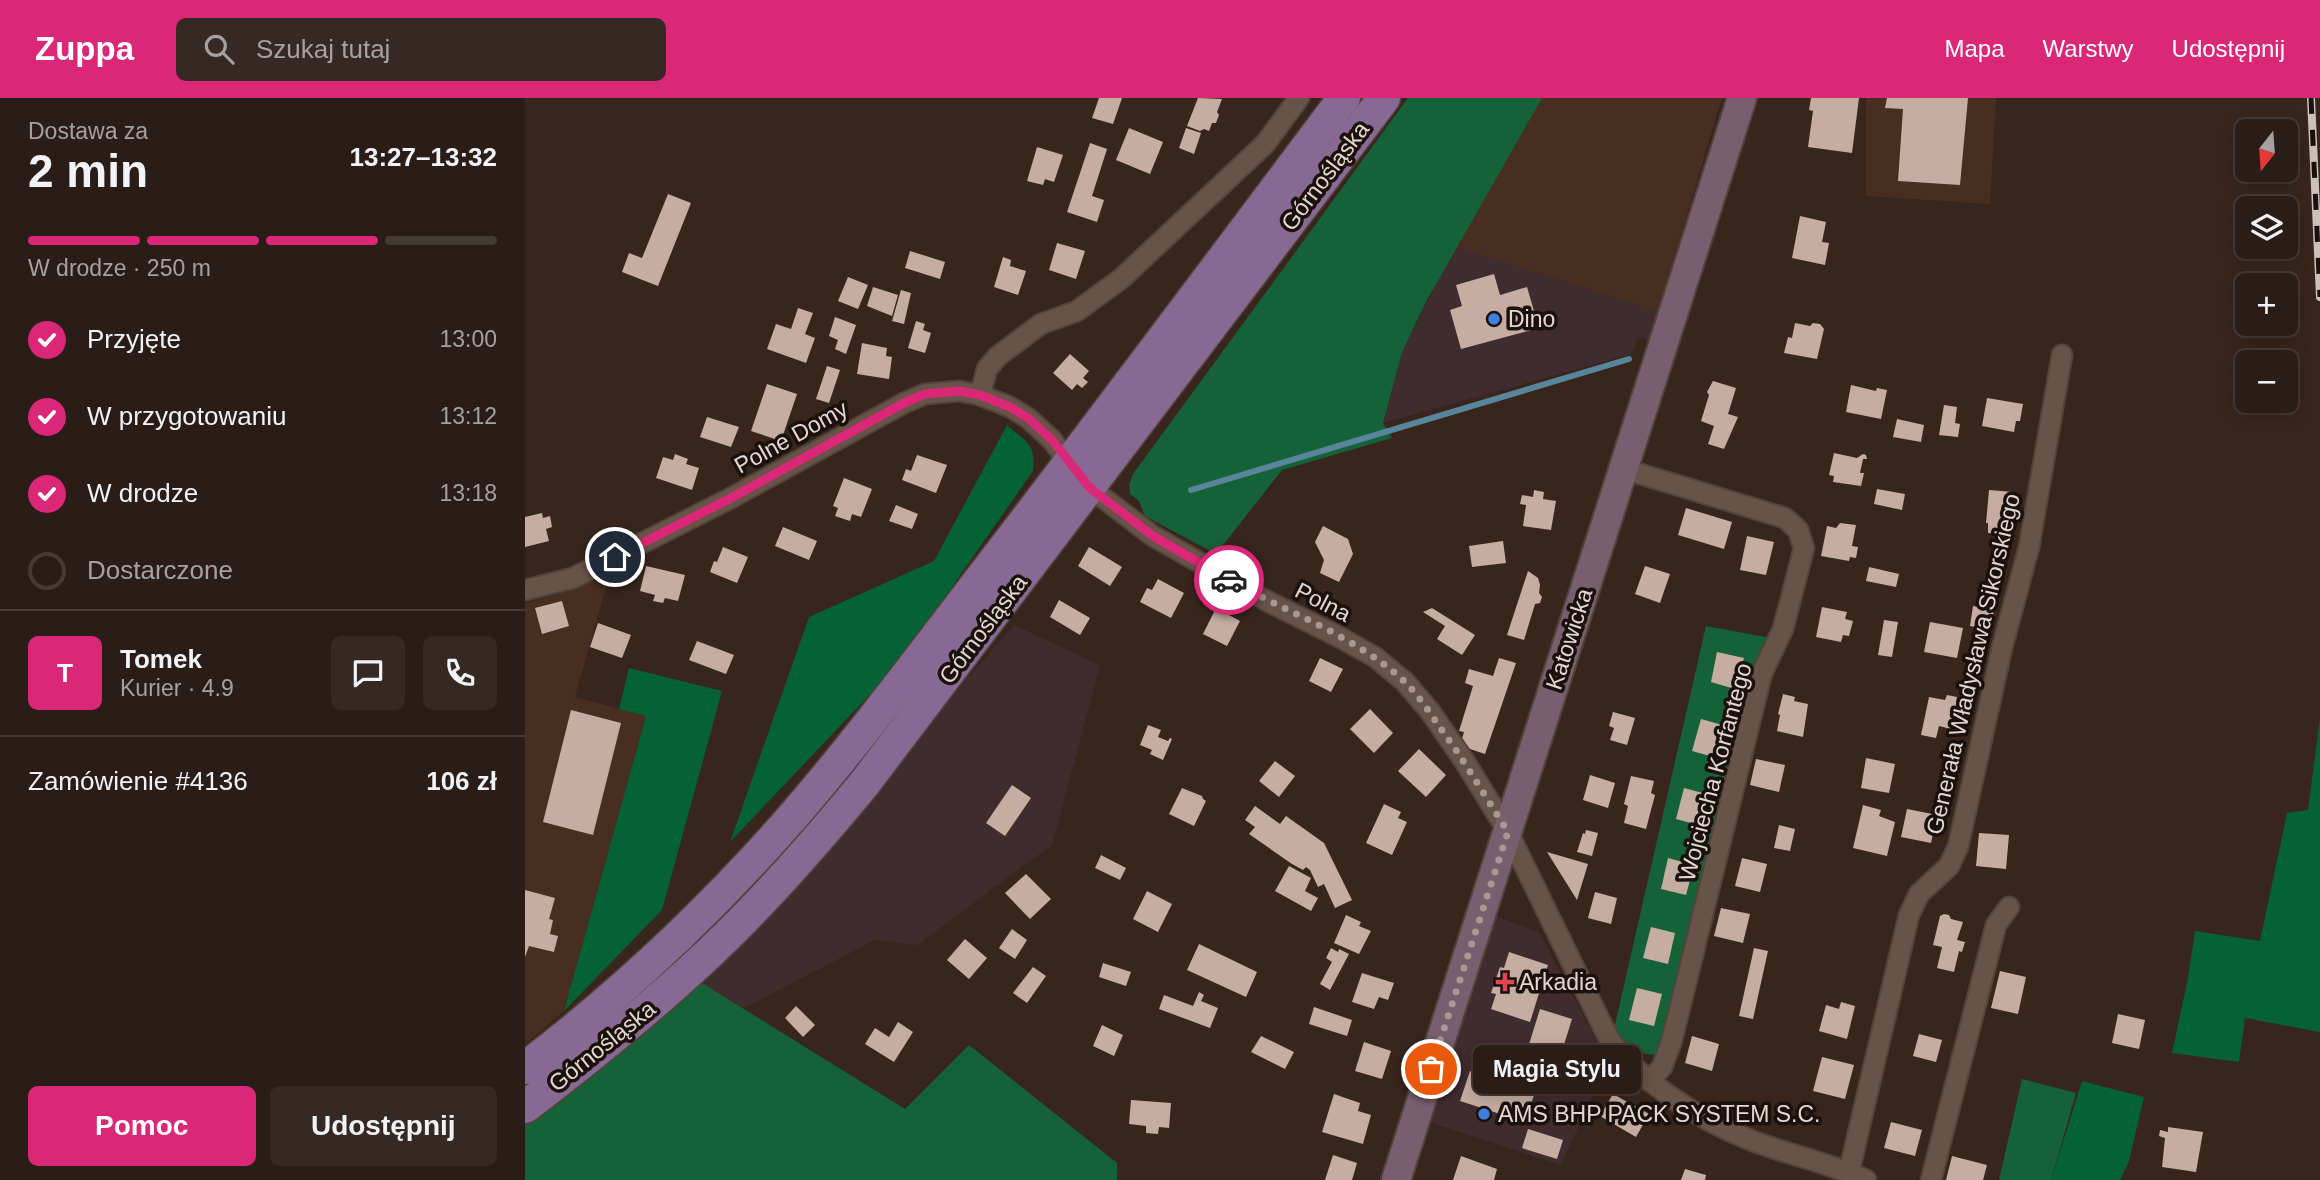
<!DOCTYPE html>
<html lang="pl">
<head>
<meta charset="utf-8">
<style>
	body { margin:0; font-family:Helvetica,sans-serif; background:#362923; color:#f1f3f6; height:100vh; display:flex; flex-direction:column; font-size:26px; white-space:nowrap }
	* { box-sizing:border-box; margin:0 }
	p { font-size:23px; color:#a5a1a1 }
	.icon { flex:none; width:38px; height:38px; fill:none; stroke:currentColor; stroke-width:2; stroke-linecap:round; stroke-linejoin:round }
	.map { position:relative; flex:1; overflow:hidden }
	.side { display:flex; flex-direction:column; background:#2a1c16; width:525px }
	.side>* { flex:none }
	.needle { width:46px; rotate:197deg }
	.buttons { position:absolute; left:1710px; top:21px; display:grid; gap:14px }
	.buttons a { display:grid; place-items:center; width:63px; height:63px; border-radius:10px; background:#2a1c16; box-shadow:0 4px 18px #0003,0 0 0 2px #463a35; font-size:35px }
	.pin { position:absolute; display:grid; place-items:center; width:60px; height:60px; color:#fff; margin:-30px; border:4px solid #fff; border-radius:50%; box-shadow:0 2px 7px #0007 }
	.courier { position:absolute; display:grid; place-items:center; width:70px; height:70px; margin:-35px; border:5px solid #db2777; border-radius:50%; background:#fff; color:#222; box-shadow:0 2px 9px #0007 }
	.bubble { position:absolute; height:49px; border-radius:10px; background:#2a1c16; box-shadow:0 4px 18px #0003,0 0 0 2px #463a35; font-size:23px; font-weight:700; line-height:49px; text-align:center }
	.head em { font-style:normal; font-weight:700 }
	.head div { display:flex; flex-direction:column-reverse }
	.head { display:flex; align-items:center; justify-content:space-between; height:119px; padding:0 28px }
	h1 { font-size:46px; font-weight:700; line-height:52px }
	.bar { display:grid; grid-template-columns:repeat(4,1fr); gap:10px 7px; align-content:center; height:84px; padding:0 28px }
	.bar i { height:9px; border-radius:5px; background:#463a35 }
	.bar .active { background:#db2777 }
	.bar p { grid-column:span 4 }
	.line { display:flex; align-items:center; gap:18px; padding:0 28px; border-top:2px solid #463a35 }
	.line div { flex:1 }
	.round { display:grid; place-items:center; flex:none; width:74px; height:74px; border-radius:10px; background:#362923 }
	ol { padding:0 28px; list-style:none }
	li { display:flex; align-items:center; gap:21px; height:77px }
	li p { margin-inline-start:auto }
	li .icon { padding:7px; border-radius:50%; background:#db2777; color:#fff; stroke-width:4 }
	li:last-child { color:#a5a1a1 }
	li i { width:38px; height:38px; border:4px solid #463a35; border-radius:50% }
	.button { display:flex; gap:14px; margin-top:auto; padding:14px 28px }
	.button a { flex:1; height:80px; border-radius:10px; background:#db2777; color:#fff; font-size:28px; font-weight:700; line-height:80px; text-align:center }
	.button a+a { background:#362923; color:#f1f3f6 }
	header { display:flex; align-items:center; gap:42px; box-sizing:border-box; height:98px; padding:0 35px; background:#db2777; color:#fff }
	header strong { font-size:33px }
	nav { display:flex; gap:38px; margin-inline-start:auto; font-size:24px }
	.search { width:490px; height:63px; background:#362923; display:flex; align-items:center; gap:18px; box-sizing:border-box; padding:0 24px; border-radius:10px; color:#a5a1a1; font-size:26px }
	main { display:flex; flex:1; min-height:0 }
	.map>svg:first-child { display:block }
	.commercial { fill:#402c2e }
	.built { fill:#472e21 }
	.green { fill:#166238 }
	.forest { fill:#056234 }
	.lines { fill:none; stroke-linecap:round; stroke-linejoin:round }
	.stream { stroke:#58859b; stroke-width:6 }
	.building { fill:#c5ada1 }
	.street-casing { stroke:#52433b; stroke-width:23 }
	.secondary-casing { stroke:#52433b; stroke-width:32 }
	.primary-casing { stroke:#52433b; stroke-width:35 }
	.street { stroke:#685348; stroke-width:19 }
	.secondary { stroke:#785e6e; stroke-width:28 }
	.primary { stroke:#886994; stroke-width:32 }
	.rail-casing { stroke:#ccc0b9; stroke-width:8 }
	.rail { stroke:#1a110d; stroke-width:5; stroke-dasharray:16; stroke-linecap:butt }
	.done { stroke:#a79992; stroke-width:7; stroke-dasharray:0 12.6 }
	.route { stroke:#db2777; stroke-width:9 }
	.shop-dot { fill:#3f7fe0; stroke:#1a110d; stroke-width:2.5 }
	.health-dot { fill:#e0444e; stroke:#1a110d; stroke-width:2.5 }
	.labels { text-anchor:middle; stroke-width:7; stroke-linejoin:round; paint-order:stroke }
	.street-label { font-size:23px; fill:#e3d7d1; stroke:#1a110d }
	.poi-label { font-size:23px; fill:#e3d7d1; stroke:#1a110d; text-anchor:start }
</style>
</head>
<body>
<header>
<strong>Zuppa</strong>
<div class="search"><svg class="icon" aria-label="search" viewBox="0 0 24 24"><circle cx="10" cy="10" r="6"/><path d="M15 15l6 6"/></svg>Szukaj tutaj</div>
<nav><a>Mapa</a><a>Warstwy</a><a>Udostępnij</a></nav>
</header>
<main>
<section class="side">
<div class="head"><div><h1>2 min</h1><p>Dostawa za</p></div><em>13:27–13:32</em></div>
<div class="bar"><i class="active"></i><i class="active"></i><i class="active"></i><i></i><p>W drodze · 250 m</p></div>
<ol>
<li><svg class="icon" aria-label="check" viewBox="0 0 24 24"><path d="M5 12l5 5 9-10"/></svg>Przyjęte<p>13:00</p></li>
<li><svg class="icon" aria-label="check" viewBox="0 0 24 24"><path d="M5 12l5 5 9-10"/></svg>W przygotowaniu<p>13:12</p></li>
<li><svg class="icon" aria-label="check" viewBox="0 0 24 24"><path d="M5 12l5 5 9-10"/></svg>W drodze<p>13:18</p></li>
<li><i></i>Dostarczone</li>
</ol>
<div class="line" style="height:126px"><b class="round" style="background:#db2777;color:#fff">T</b><div><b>Tomek</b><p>Kurier · 4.9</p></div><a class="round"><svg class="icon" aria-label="chat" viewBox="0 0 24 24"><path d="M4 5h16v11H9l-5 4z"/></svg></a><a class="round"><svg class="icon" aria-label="phone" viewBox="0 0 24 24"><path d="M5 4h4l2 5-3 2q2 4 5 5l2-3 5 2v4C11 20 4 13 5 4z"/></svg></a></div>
<div class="line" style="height:91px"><div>Zamówienie #4136</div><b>106 zł</b></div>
<div class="button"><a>Pomoc</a><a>Udostępnij</a></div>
</section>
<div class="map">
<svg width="1795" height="1082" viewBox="0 0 1795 1082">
	<rect width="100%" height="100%" fill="#38261d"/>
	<g class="commercial">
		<polygon points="930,149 1133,213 1124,242 1113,239 1106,256 858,325 877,254"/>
		<polygon points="489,527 575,567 527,747 392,847 350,842 217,911 177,885"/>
		<polygon points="970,818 1014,834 1083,965 1036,1067 904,1024"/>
	</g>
	<g class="built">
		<polygon points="1017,0 1197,0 1133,213 930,149"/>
		<polygon points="1341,0 1471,0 1465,106 1341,98"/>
		<polygon points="86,471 50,599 121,618 39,913 0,946 0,506 53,490"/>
	</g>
	<g class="green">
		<polygon points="883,0 1017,0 902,202 877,254 858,325 867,340 757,372 691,456 620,418 614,403 605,396 604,387 608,376"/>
		<path d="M1181,528L1251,541L1145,941L1133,956C1110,958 1103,948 1089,931Z"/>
		<polygon points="177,885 380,1011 444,947 592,1065 592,1082 0,1082 0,1025"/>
		<polygon points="1497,981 1551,995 1526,1082 1474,1082"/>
	</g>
	<g class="forest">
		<path d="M482,327C500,343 512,347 508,373L371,569L205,744L284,519L409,463Z"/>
		<polygon points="104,570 197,593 137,812 39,913 121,618 94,611"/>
		<polygon points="1795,620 1795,934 1720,920 1714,964 1647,955 1663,880 1670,833 1735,843 1762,715 1783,712"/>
		<polygon points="1557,983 1619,999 1604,1063 1595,1082 1526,1082"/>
	</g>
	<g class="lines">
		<polyline class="stream" points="666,392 1104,261"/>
	</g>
	<g class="building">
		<polygon points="574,0 597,0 588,26 567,20"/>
		<polygon points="673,0 697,1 692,14 694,17 691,25 687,25 684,33 679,31 675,33 662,28"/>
		<polygon points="1286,0 1334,0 1327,55 1283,49 1288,13 1284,12"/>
		<polygon points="1362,0 1443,0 1435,87 1373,83 1378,11 1360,10"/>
		<polygon points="604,30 638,44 625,76 591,62"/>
		<polygon points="661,30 676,35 669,56 654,50"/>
		<polygon points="565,45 582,51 567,98 579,102 572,124 542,114"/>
		<polygon points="512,49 538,57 529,84 520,81 518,87 502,83"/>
		<polygon points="143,96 166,105 133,188 97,174 104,155 117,160"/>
		<polygon points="1275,118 1301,124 1297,144 1304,145 1300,167 1267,160"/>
		<polygon points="532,145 560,153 551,181 524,172"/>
		<polygon points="385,153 420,164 415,181 380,170"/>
		<polygon points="478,159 486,162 485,168 501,173 493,197 469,189"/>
		<polygon points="969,176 975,197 1002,189 1014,230 936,251 925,212 937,208 931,187"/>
		<polygon points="323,179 343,187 333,211 313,203"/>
		<polygon points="348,189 373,197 367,218 342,208"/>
		<polygon points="376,192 386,195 379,226 367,223"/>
		<polygon points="273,210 288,215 280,236 290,240 281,265 242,251 251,226 266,231"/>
		<polygon points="310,219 331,227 321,256 310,251 313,242 304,238"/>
		<polygon points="391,223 400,226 398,232 406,235 400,255 383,250"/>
		<polygon points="1270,225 1285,228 1288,225 1295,226 1299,231 1292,261 1259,255 1263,239 1267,240"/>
		<polygon points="337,245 362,250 361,258 367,259 364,281 332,276"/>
		<polygon points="545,256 564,273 558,280 563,284 557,290 552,286 547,292 528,275"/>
		<polygon points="302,268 315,272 304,305 291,301"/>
		<polygon points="1188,283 1211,290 1203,316 1213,319 1199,351 1183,346 1189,328 1176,323 1184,297 1182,294"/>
		<polygon points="242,286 272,296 256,343 226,333"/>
		<polygon points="1326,287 1351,293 1352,290 1362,292 1356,321 1321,314"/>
		<polygon points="1462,300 1498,306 1495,323 1491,323 1489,334 1457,328"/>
		<polygon points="1419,307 1432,309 1430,325 1435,326 1433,339 1414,337"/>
		<polygon points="182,319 214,329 206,349 175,339"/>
		<polygon points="1372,321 1399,327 1396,344 1368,339"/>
		<polygon points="1309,355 1332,360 1338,356 1341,357 1342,361 1338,361 1335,375 1339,375 1336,388 1308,384 1309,378 1304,377"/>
		<polygon points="150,356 163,361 161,366 174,370 167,392 131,380 138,359 148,362"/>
		<polygon points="392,357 422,367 411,395 377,382 381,371 386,373"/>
		<polygon points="319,380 347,391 336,419 327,416 325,423 310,418 313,410 308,408"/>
		<polygon points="1352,391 1380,396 1377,412 1349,406"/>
		<polygon points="1009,392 1019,394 1018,401 1031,403 1026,432 998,428 1001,407 995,406 997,397 1008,399"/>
		<polygon points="1464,392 1488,394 1482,437 1463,435 1463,425 1461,425"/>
		<polygon points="371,407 393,416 387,431 364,423"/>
		<polygon points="1161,410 1207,424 1199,451 1153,437"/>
		<polygon points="17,415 18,420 25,418 27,429 21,431 24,443 0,449 0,419"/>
		<polygon points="1315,425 1331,427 1327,448 1333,449 1331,460 1325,459 1324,463 1296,458 1302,428 1311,430"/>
		<polygon points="798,428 823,441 828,456 814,484 795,475 799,462 790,444"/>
		<polygon points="258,429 292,443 284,462 250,448"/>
		<polygon points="1222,438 1249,444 1241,477 1215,472"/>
		<polygon points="978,443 981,465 947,469 944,448"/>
		<polygon points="198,449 223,459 212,485 185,474 189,463 192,464"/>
		<polygon points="564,449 597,469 585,488 553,468"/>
		<polygon points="121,468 160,477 153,503 140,500 138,505 128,503 130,497 115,493"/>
		<polygon points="1120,468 1145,476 1135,505 1110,496"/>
		<polygon points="1344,469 1374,476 1371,489 1341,483"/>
		<polygon points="1003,473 1013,480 1015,487 1014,495 1017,499 1015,505 1010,506 999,542 982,537"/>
		<polygon points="633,481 659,495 646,520 615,504 622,490 627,492"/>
		<polygon points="534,502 565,520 555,537 525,519"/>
		<polygon points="37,503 44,528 17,536 10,510"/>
		<polygon points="1448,508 1469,512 1465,532 1445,528"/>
		<polygon points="1297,509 1322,514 1320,521 1328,523 1324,538 1318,537 1316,544 1291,539"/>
		<polygon points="691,510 715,523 702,548 678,536"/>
		<polygon points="907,510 950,537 937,557 912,541 920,528 898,514"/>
		<polygon points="1359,522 1373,524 1367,559 1353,557"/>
		<polygon points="1405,524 1438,530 1432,560 1399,554"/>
		<polygon points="73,525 106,537 97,560 65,549"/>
		<polygon points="172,543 209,557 201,576 164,562"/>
		<polygon points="1192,554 1219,560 1210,591 1186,584"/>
		<polygon points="795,560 818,571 806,594 784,583"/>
		<polygon points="974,560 991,565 960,656 945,651 936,644 939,634 934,633 948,588 940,585 944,571 968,578"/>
		<polygon points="1258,596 1270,599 1269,603 1283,606 1278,639 1252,633 1255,617 1253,616"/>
		<polygon points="1422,597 1432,599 1431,604 1439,606 1434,633 1414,628 1411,640 1396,637 1404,599 1420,602"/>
		<polygon points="845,611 868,635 849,655 825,631"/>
		<polygon points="46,612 96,625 68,737 18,724"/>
		<polygon points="1088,614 1110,620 1102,647 1085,642 1089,630 1084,628"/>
		<polygon points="1176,621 1201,628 1192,660 1167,653"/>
		<polygon points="623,627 636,632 633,639 643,643 645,640 647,641 638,662 625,656 627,652 615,647"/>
		<polygon points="894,651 921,677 901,699 873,673"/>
		<polygon points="1341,660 1370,666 1364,695 1336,690"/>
		<polygon points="1231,661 1260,667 1254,694 1225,687"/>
		<polygon points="750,663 770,678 754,699 734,683"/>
		<polygon points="1065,677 1090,685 1083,710 1058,702"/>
		<polygon points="1106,678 1129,683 1126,695 1130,697 1121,731 1099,725 1103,708 1099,706"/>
		<polygon points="487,687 506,700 480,738 461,725"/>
		<polygon points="657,690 677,698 678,701 681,703 669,728 644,716"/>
		<polygon points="1159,690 1185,697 1177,728 1151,721"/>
		<polygon points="859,706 876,714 873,720 882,724 867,757 841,745"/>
		<polygon points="1338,707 1356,712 1354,718 1370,724 1362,758 1328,750"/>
		<polygon points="730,708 755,726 761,718 799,745 827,802 810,810 799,786 793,789 785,772 781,769 778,772 767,766 724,736 730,729 720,722"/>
		<polygon points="1382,711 1412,717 1406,745 1376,739"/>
		<polygon points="1254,727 1270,731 1265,753 1249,750"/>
		<polygon points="1061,732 1073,735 1067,758 1052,754 1058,735 1060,736"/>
		<polygon points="1454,735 1484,737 1481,771 1451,768"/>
		<polygon points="1022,754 1063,766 1052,802"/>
		<polygon points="576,757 601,770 595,782 570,770"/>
		<polygon points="1143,760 1169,767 1161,797 1136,791"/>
		<polygon points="1217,760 1242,766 1235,794 1210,788"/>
		<polygon points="764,768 786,780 780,793 793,800 786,813 750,793"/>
		<polygon points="501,776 526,801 505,821 480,795"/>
		<polygon points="0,792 30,800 24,821 28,822 25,836 33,838 29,854 4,848 0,859"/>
		<polygon points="622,793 647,806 633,834 608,821"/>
		<polygon points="1070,794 1092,800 1086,826 1063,820"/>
		<polygon points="1196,810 1225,816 1218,845 1189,838"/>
		<polygon points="1419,816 1424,817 1426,821 1438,824 1432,842 1440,844 1437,854 1434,853 1429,874 1412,870 1417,849 1408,847 1415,818"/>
		<polygon points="821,817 836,824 834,828 846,833 834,856 809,845"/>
		<polygon points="1126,829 1150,835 1143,866 1118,860"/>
		<polygon points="487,831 502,842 490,861 474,850"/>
		<polygon points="440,841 462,860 444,881 422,862"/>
		<polygon points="674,846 732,874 721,899 662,872"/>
		<polygon points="806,850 813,854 814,851 824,856 805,892 795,886 807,864 801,860"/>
		<polygon points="1229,850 1243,853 1228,921 1214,918"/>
		<polygon points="984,854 1023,867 1005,924 966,911 971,896 966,895 975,869 979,870"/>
		<polygon points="578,865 606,874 601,888 574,879"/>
		<polygon points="508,869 521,878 502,905 488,895"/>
		<polygon points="1475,873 1501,879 1493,916 1466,910"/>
		<polygon points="837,875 869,885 863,902 854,899 849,911 827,904"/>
		<polygon points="1112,890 1137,896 1129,928 1104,922"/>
		<polygon points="674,894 679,897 676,903 693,910 685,930 634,911 639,897 668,908"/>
		<polygon points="1316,904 1330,908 1322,941 1294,933 1301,907 1314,911"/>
		<polygon points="271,908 290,927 278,939 260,920"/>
		<polygon points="789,909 827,922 822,938 784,926"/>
		<polygon points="1015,911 1047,921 1027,985 995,975"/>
		<polygon points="1593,916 1620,922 1614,951 1587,945"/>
		<polygon points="373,924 388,934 369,964 340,946 350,930 364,939"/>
		<polygon points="577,927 598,937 589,958 568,948"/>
		<polygon points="1394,936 1417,942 1411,964 1388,958"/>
		<polygon points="736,938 769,954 760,971 726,954"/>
		<polygon points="1167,938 1194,946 1187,973 1160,965"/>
		<polygon points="839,944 866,953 857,981 830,973"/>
		<polygon points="1297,959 1329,967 1320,1001 1288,993"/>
		<polygon points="945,973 1010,994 1000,1024 935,1003"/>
		<polygon points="809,996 835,1005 833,1013 846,1017 838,1046 797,1034"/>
		<polygon points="1088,996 1124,1016 1111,1039 1075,1018"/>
		<polygon points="606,1002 646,1005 644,1030 634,1029 633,1036 621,1035 621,1028 604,1026"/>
		<polygon points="1366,1024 1397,1032 1390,1058 1359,1050"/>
		<polygon points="1643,1029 1678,1034 1671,1074 1637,1069 1640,1040 1634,1038 1635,1032 1643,1034"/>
		<polygon points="1003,1031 1038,1042 1032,1061 997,1050"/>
		<polygon points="808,1057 832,1065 827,1082 800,1082"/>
		<polygon points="936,1058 972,1071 969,1082 928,1082"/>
		<polygon points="1427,1058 1462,1067 1458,1082 1421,1082"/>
		<polygon points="1160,1071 1181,1077 1180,1082 1156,1082"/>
	</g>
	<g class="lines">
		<g class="street-casing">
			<g id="street">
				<polyline points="455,297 462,271 473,258 516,226 552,213 597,180 740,46 774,0"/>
				<polyline points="1099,371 1260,420 1273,432 1279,450 1258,531 1237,575 1147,942 1137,969 1124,983"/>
				<path d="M0,492L48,480L206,400L379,305L400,296L434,293L455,297L485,309L503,320L527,342L544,365L565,390L628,438L742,503L814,539L850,559L880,584L904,612L940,664L983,734L1084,941C1116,984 1175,1022 1223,1041C1262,1057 1303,1064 1341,1082"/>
				<polyline points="1324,1074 1384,817 1394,796 1424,768 1433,749 1477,550 1504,449 1537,257"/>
				<polyline points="1406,1082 1471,827 1484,809"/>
			</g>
		</g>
		<g class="secondary-casing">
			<polyline id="secondary" points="871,1082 1217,0"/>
		</g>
		<g class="primary-casing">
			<g id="primary">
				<path d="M0,970C98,895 189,809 270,716C338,637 400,553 464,470C584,314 701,157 819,0"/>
				<path d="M0,1009C71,955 140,899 203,837C252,789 296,738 339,686L859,0"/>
			</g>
		</g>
		<use href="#street" class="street"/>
		<use href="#secondary" class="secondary"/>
		<use href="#primary" class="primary"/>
		<g class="rail-casing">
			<polyline id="rail" points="1786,0 1795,199"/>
		</g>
		<use href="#rail" class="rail"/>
	</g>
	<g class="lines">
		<path class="done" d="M704,482C760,513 834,540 880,584C895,599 907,618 919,635C942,667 962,701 983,734L906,971"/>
		<polyline class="route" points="90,459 206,400 379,305 400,296 434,293 455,297 485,309 503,320 527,342 565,390 628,438 704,482"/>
	</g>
	<g class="shop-dot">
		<circle cx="969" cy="221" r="7"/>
		<circle cx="959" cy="1016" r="7"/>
	</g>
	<path class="health-dot" d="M976.5 873.5h7v7h7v7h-7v7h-7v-7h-7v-7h7z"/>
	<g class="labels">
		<g class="street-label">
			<text transform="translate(800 78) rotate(-53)" y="8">Górnośląska</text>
			<text transform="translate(266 339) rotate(-29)" y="8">Polne Domy</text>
			<text transform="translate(798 504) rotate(27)" y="8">Polna</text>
			<text transform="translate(458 531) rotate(-53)" y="8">Górnośląska</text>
			<text transform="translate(1044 541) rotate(-72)" y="8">Katowicka</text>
			<text transform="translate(1448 566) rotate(-77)" y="8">Generała Władysława Sikorskiego</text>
			<text transform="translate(1190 674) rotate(-75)" y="8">Wojciecha Korfantego</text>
			<text transform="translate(77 948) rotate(-39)" y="8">Górnośląska</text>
		</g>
		<g class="poi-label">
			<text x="983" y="229">Dino</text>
			<text x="994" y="892">Arkadia</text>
			<text x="973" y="1024">AMS BHP PACK SYSTEM S.C.</text>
		</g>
	</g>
</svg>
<div class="buttons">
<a><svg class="needle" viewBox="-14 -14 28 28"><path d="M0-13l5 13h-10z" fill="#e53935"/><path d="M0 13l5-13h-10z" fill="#a5a1a1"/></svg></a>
<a><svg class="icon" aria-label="layers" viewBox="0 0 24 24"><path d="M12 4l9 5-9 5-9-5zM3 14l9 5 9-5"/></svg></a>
<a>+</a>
<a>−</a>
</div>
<div class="pin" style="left:906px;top:971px;background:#ea580c"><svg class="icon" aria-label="bag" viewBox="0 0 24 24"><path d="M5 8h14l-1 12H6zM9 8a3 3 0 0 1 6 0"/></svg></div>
<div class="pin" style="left:90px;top:459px;background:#1f2937"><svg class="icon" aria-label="home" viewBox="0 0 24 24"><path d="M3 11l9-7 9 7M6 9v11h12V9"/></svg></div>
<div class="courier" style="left:704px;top:482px"><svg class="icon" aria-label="car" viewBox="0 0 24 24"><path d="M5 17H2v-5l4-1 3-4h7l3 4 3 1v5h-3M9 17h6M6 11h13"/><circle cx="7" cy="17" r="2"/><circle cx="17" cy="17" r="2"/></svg></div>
<div class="bubble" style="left:948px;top:947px;width:168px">Magia Stylu</div>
</div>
</main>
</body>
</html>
